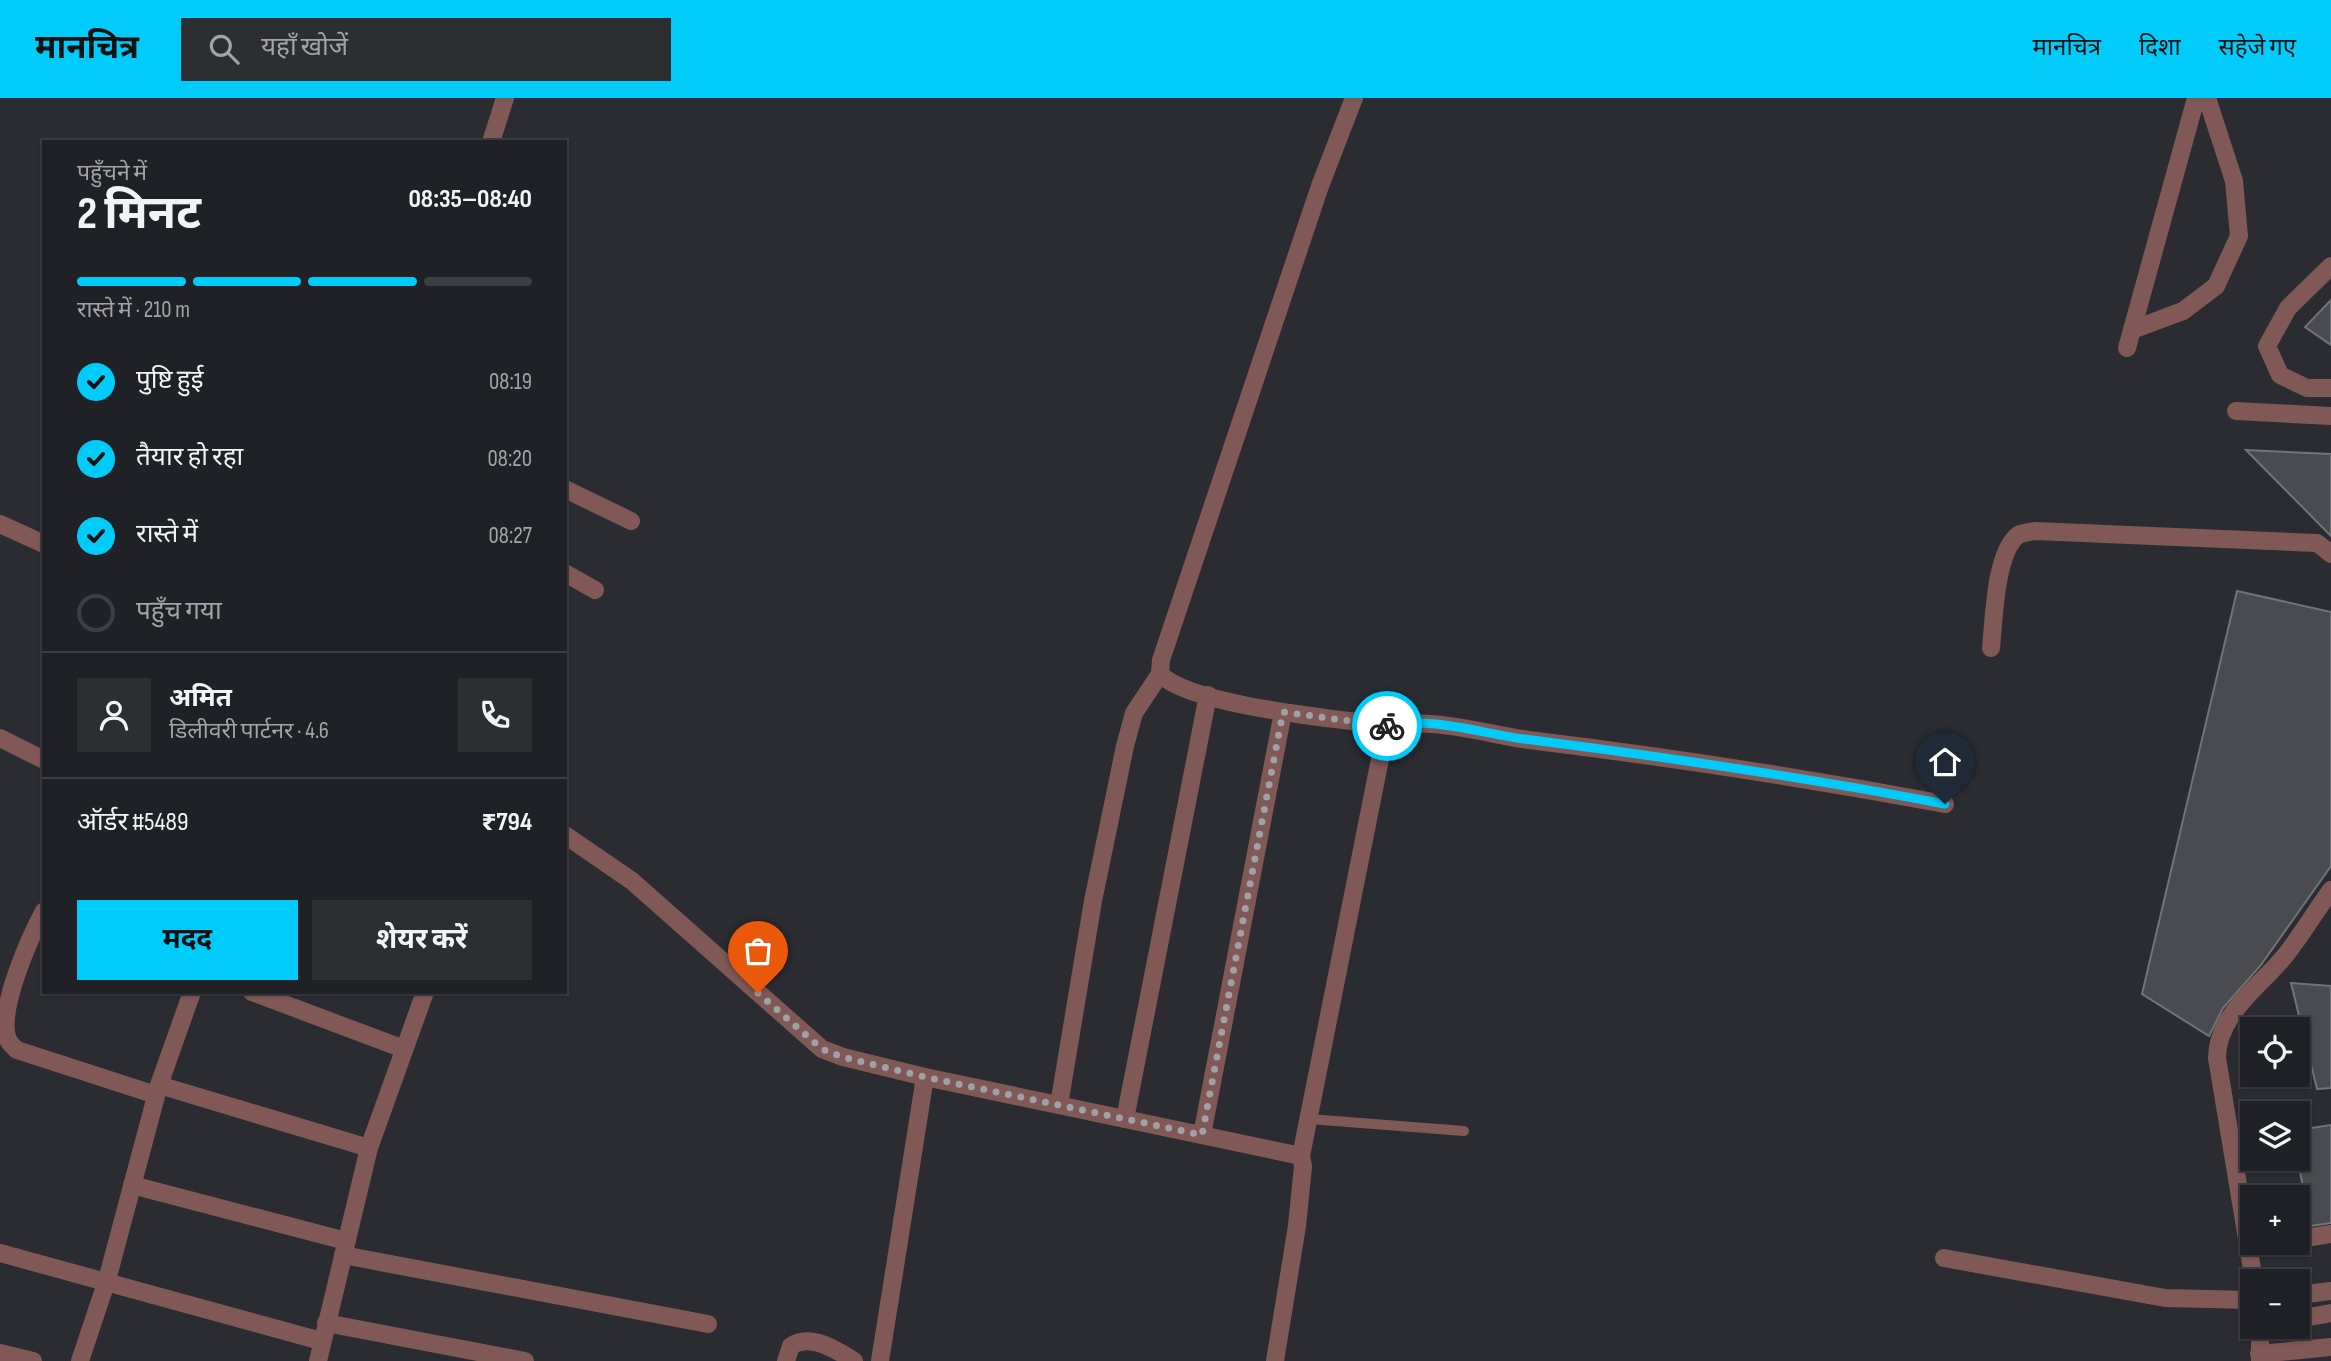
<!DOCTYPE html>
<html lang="hi">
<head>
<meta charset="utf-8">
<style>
	body { margin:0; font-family:"Sofia Sans Condensed","Noto Sans Devanagari",sans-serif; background:#2d2e32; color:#f1f3f6; height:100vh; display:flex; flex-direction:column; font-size:26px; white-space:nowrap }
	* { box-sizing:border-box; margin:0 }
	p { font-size:23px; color:#a2a3a7 }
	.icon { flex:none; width:38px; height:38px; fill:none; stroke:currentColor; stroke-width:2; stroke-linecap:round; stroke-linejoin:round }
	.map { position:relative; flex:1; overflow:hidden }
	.side { position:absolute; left:42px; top:42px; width:525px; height:854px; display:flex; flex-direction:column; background:#202126; border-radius:0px; box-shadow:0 2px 5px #0004,0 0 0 2px #3d3e43 }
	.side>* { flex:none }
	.tools { position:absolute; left:2240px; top:919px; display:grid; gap:14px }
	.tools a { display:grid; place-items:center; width:70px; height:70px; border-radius:0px; background:#202126; box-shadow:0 2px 5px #0004,0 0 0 2px #3d3e43; font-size:35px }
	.pin { position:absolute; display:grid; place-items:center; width:60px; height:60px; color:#fff; margin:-72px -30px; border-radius:50% 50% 50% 0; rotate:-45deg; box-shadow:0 0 7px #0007 }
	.pin .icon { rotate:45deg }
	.courier { position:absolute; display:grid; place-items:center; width:70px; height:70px; margin:-35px; border:5px solid #00cbf9; border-radius:50%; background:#fff; color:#222; box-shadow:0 2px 9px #0007 }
	.headline em { font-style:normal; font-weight:700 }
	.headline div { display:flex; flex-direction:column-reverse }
	.headline { display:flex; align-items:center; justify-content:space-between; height:119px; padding:0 35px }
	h1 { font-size:46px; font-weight:700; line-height:52px }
	.bar { display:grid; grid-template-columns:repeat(4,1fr); gap:10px 7px; align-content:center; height:84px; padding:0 35px }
	.bar i { height:9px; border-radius:5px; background:#3d3e43 }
	.bar .active { background:#00cbf9 }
	.bar p { grid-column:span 4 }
	.line { display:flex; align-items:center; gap:18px; padding:0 35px; border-top:2px solid #3d3e43 }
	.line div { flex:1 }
	.round { display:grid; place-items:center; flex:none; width:74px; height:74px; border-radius:0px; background:#2d2e32 }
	ol { padding:0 35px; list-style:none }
	li { display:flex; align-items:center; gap:21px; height:77px }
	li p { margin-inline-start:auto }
	li .icon { padding:7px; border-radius:50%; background:#00cbf9; color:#111; stroke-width:4 }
	li:last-child { color:#a2a3a7 }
	li i { width:38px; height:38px; border:4px solid #3d3e43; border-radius:50% }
	.cta { display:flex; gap:14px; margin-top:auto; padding:14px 35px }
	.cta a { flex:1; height:80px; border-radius:0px; background:#00cbf9; color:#111; font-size:28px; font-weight:700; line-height:80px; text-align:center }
	.cta a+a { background:#2d2e32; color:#f1f3f6 }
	header { display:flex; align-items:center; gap:42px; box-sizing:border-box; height:98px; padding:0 35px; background:#00cbf9; color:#111 }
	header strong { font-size:33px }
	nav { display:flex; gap:38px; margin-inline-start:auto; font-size:24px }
	.search { width:490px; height:63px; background:#2d2e32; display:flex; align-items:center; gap:18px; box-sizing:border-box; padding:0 24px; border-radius:0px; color:#a2a3a7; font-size:26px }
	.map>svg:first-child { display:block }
	.building { fill:#494b51; stroke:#717379; stroke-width:2 }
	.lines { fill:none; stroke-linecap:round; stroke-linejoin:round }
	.lane { stroke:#805957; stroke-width:10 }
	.street { stroke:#805957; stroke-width:18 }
	.done { stroke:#a0a1a6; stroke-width:7; stroke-dasharray:0 12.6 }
	.route { stroke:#00cbf9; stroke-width:9 }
</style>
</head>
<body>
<header>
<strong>मानचित्र</strong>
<div class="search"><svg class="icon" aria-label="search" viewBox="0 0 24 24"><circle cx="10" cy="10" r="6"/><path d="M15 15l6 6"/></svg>यहाँ खोजें</div>
<nav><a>मानचित्र</a><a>दिशा</a><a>सहेजे गए</a></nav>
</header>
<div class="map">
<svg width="2331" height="1263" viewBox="0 0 2331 1263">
	<rect width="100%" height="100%" fill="#2a2c32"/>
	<g class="building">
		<polygon points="2331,202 2331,247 2305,229"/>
		<polygon points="2246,352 2331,356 2331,438"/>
		<polygon points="2237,493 2331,514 2331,768 2261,867 2223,910 2209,938 2142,896"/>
		<polygon points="2291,885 2331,888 2331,990 2317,991"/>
		<polygon points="2331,1027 2331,1125 2310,1128 2298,1063 2298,1032"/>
	</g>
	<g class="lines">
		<polyline class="lane" points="1309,1021 1464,1033"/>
		<g class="street">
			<polyline points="491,44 505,0"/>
			<polyline points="2331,168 2288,210 2267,248 2280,277 2307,290 2331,290"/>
			<polyline points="2132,232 2183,213 2216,188 2239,138 2234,83 2207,0"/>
			<polyline points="2127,250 2196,0"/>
			<polyline points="2236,313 2331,318"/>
			<polyline points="565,391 631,423"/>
			<polyline points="0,426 44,446"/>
			<polyline points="565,475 595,492"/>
			<path d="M1991,550C1994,522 1995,455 2018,437C2022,435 2030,434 2035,433L2317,445L2331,456"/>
			<path d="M1382,629C1430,618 1481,635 1529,642C1668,659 1806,680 1945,706"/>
			<polyline points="0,640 44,662"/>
			<polyline points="565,737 632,783 822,951 843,959 925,979 1301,1058 1303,1068 1297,1128 1275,1263"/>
			<path d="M44,813C29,841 2,903 6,934C7,943 11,947 17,952L156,997"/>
			<polyline points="252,894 404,951"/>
			<polyline points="159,987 369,1050"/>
			<polyline points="1059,1007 1093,803 1125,648 1134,615 1160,576"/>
			<polyline points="1125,1021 1208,597"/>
			<polyline points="1202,1037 1283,614"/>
			<path d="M1301,1058L1385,636L1382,629L1375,626C1329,620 1190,607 1160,576L1161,562L1320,88L1354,0"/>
			<polyline points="132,1087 346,1143"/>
			<polyline points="2300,1141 2331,1136"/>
			<polyline points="0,1155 321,1243"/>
			<polyline points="343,1157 708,1226"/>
			<polyline points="1944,1160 2165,1200 2252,1202"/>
			<path d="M2254,1183L2217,960C2217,917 2259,889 2284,859C2301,838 2315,814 2331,792"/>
			<polyline points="2298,1197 2331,1193"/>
			<polyline points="2298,1221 2331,1215"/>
			<polyline points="326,1225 525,1263"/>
			<polyline points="0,1255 33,1263"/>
			<polyline points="2259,1256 2331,1249"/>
			<polyline points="80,1263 107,1182 159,987 192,894"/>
			<polyline points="318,1263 369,1050 425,894"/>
			<path d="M786,1263L791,1248C811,1235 837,1252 854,1263"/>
			<polyline points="880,1263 925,979"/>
			<polyline points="2260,1263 2260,1228"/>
		</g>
	</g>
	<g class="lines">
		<polyline class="done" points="758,895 822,951 842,959 925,979 1202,1037 1283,614 1387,628"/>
		<path class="route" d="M1387,628C1430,618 1480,635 1524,641C1665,659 1805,679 1945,706"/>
	</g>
</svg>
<div class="tools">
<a><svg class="icon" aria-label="locate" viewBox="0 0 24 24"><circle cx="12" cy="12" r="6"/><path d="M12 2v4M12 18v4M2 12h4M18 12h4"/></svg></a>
<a><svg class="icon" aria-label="layers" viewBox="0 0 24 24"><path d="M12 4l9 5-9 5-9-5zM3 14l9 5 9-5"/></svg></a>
<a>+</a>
<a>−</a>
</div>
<div class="pin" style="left:758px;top:895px;background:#ea580c"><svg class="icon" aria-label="bag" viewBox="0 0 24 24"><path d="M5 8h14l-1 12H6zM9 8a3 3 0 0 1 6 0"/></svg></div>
<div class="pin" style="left:1945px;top:706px;background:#1f2937"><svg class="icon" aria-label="home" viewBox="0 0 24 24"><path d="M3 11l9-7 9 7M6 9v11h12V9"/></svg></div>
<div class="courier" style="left:1387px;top:628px"><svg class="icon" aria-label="bike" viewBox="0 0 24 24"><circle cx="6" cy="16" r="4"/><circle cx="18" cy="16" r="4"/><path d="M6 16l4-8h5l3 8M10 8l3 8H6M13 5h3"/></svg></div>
<section class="side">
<div class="headline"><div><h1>2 मिनट</h1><p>पहुँचने में</p></div><em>08:35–08:40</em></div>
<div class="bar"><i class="active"></i><i class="active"></i><i class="active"></i><i></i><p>रास्ते में · 210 m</p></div>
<ol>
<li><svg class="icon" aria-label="check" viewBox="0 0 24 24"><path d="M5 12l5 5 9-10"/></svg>पुष्टि हुई<p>08:19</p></li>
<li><svg class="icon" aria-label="check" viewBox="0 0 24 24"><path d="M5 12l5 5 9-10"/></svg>तैयार हो रहा<p>08:20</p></li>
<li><svg class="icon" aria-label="check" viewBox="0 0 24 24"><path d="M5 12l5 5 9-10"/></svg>रास्ते में<p>08:27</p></li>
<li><i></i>पहुँच गया</li>
</ol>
<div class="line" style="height:126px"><a class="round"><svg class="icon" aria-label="person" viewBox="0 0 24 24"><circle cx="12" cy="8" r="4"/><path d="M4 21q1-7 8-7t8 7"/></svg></a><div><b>अमित</b><p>डिलीवरी पार्टनर · 4.6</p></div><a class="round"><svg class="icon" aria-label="phone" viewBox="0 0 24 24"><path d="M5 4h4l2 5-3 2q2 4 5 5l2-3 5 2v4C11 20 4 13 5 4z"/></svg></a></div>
<div class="line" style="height:91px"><div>ऑर्डर #5489</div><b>₹794</b></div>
<div class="cta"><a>मदद</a><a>शेयर करें</a></div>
</section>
</div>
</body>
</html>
